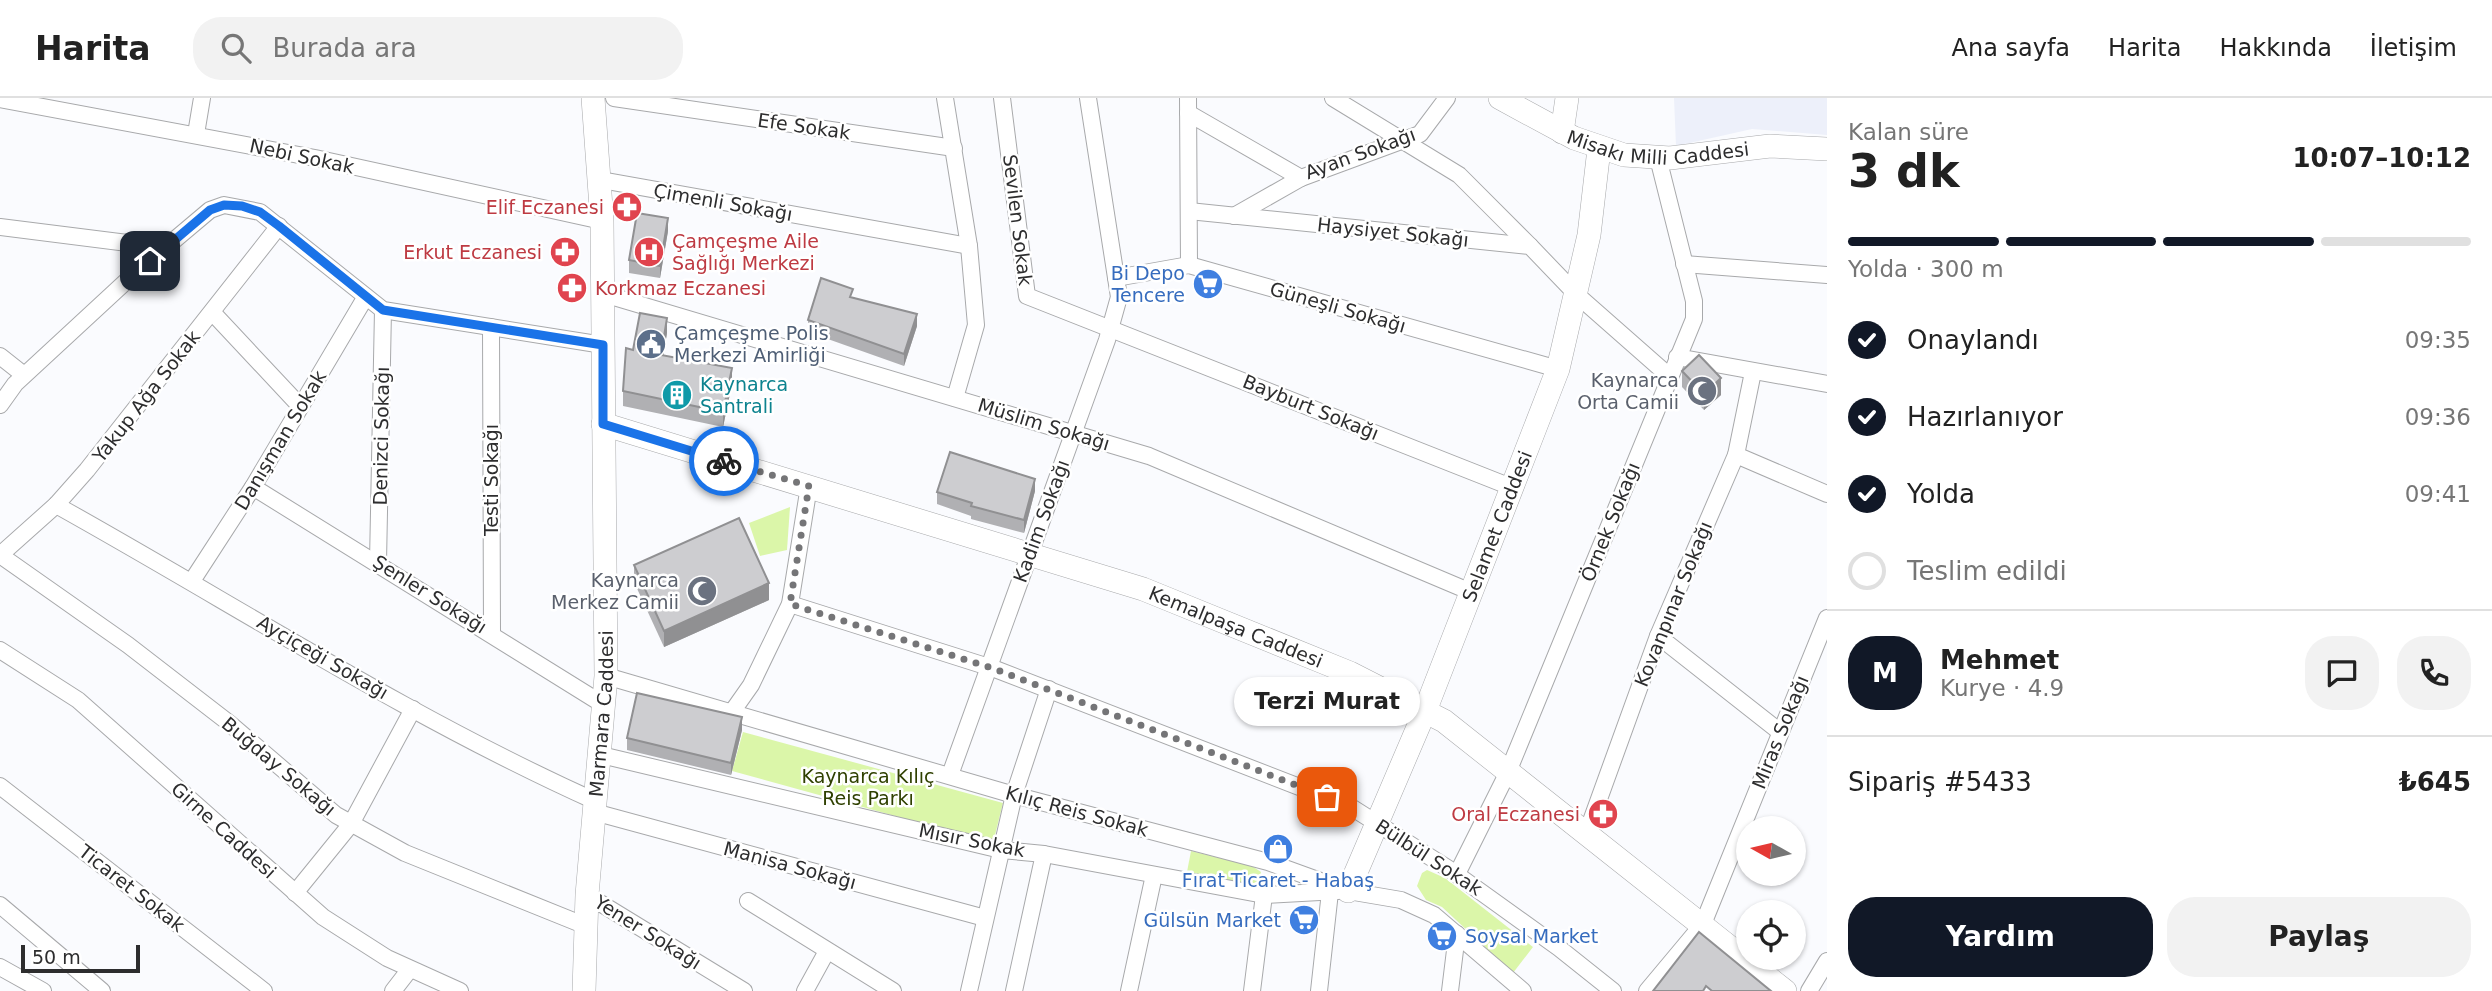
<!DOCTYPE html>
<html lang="tr">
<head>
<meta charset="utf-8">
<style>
	body { margin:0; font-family:"DejaVu Sans",sans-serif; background:#f2f2f2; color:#222; height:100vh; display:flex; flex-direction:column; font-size:26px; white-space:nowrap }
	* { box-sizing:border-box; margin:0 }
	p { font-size:23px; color:#767676 }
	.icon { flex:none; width:38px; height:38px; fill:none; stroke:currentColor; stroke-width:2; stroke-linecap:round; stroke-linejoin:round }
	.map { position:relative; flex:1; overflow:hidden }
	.sheet { display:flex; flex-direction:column; background:#fff; width:665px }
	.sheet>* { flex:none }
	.needle { width:46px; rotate:278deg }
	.fabs { position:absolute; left:1736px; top:718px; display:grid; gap:14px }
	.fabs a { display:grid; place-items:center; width:70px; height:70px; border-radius:50%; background:#fff; box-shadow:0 2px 5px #0004; font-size:35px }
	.scale { position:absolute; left:21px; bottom:18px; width:119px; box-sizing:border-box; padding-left:7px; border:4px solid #2d2d2e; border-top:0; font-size:19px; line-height:24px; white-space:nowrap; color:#2d2d2e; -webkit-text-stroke:5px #fff; paint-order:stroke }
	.pin { position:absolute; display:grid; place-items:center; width:60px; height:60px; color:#fff; margin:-30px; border-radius:14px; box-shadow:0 4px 10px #0006 }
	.courier { position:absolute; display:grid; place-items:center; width:70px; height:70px; margin:-35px; border:5px solid #1a73e8; border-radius:50%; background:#fff; color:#222; box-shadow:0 2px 9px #0007 }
	.bubble { position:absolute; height:49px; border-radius:24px; background:#fff; box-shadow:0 2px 5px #0004; font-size:23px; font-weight:700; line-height:49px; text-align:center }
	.head em { font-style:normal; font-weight:700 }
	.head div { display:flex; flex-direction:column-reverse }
	.head { display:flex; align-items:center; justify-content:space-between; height:119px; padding:0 21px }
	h1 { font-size:46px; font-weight:700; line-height:52px }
	.bar { display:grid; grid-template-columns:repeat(4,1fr); gap:10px 7px; align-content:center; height:84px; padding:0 21px }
	.bar i { height:9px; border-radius:5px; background:#e0e0e0 }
	.bar .selected { background:#111827 }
	.bar p { grid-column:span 4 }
	.line { display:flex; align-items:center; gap:18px; padding:0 21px; border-top:2px solid #e0e0e0 }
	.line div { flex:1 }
	.round { display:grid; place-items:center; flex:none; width:74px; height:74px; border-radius:28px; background:#f2f2f2 }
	ol { padding:0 21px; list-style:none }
	li { display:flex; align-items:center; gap:21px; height:77px }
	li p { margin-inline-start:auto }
	li .icon { padding:7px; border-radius:50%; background:#111827; color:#fff; stroke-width:4 }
	li:last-child { color:#767676 }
	li i { width:38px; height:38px; border:4px solid #e0e0e0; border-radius:50% }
	.cta { display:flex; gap:14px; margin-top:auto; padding:14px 21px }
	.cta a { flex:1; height:80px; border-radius:28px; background:#111827; color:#fff; font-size:28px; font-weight:700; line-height:80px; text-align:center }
	.cta a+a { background:#f2f2f2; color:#222 }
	header { display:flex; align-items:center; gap:42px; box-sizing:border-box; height:98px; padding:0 35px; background:#fff; border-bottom:2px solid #e0e0e0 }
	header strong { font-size:33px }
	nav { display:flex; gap:38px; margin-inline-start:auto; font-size:24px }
	.search { width:490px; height:63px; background:#f2f2f2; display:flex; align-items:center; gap:18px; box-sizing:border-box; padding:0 24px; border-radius:28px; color:#767676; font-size:26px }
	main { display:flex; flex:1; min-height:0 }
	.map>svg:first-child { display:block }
	.built { fill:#edf0fa }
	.green { fill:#dbf6a9 }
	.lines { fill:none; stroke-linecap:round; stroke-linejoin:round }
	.street-casing { stroke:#a8a9ab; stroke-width:18 }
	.secondary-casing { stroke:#a8a9ab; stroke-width:24 }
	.street { stroke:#fff; stroke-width:16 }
	.secondary { stroke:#fff; stroke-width:23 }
	.wall { fill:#b0b0b3 }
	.shaded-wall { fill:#909092 }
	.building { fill:#cdcdd0; stroke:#909092; stroke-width:2 }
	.done { stroke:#757577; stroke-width:7; stroke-dasharray:0 12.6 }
	.route { stroke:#1a73e8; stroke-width:9 }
	.labels { text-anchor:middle; stroke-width:5; stroke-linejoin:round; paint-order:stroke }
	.street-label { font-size:19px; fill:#2d2d2e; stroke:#fff }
	.health-label { font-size:19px; fill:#be3a42; stroke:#fff; text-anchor:end }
	.shop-label { font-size:19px; fill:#366cbe; stroke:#fff; text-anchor:end }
	.service-label { font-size:19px; fill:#4e5e75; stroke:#fff; text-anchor:start }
	.worship-label { font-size:19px; fill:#5b616d; stroke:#fff; text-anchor:end }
	.culture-label { font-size:19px; fill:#0d838f; stroke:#fff; text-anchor:start }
	.park-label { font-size:19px; fill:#2f4000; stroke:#fff }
</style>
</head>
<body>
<header>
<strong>Harita</strong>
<div class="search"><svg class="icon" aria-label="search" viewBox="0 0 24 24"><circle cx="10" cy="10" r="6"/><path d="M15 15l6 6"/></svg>Burada ara</div>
<nav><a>Ana sayfa</a><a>Harita</a><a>Hakkında</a><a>İletişim</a></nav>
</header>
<main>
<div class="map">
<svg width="1827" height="893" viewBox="0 0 1827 893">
	<rect width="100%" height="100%" fill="#fafbfe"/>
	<polygon class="built" points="1674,0 1827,0 1827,37 1752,31 1676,48"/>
	<g class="green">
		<polygon points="790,409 787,452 760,458 749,425"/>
		<polygon points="743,634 1003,705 993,745 732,673"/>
		<polygon points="1191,753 1252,768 1261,774 1259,783 1249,787 1187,774"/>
		<polygon points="1427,772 1445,780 1533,849 1513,875 1442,809 1426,802 1417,788 1422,775"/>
	</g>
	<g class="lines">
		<g class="street-casing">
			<g id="street">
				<polyline points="614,0 954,50"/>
				<polyline points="945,0 969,148 976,227 955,300"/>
				<polyline points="1002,0 1027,198 1511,389"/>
				<polyline points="1188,0 1189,167"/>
				<polyline points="1333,0 1459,77 1530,148"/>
				<polyline points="0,1 315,60 602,123"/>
				<polyline points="1188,15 1301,80 1420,36 1447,0"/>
				<polyline points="196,36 202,0"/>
				<polyline points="601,82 969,148"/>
				<polyline points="1189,113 1530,148 1577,197 1669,278"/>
				<polyline points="1234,118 1301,80"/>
				<polyline points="0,129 167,150"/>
				<polyline points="1684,166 1827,177"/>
				<polyline points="1116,180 1189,167 1558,271"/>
				<polyline points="604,196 1149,358 1471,494"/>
				<polyline points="212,214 300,308"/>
				<polyline points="491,229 492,534"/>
				<polyline points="0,258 24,277"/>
				<polyline points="1677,259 1827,286"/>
				<polyline points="0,307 15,286 134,176 210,112 224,107 260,114 383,212 603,247"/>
				<polyline points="1736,357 1827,396"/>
				<polyline points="253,389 604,607"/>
				<path d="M56,407C234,506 408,619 595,703"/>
				<polyline points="0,457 128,547 229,625 336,717 405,755 586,828"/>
				<polyline points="0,457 56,407 87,372 279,128"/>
				<polyline points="378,464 383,212"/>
				<polyline points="192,483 253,389 365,200"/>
				<polyline points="790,506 995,571 1351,709 1449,771 1559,850 1613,893"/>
				<polyline points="1658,538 1780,634"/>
				<polyline points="0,552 78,602 323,819 387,860 460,893"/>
				<polyline points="606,578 1014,697 1268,764 1348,793 1401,802 1434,817 1523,893"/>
				<polyline points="732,614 751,587 790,506 809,388"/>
				<polyline points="601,657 1001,752 1044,756 1264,797 1338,793"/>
				<polyline points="950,677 1107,242 1119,199 1088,0"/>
				<polyline points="0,688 264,893"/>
				<polyline points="594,714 985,820"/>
				<polyline points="1586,737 1658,538 1736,357 1753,274"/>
				<polyline points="1457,776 1508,674 1694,221 1694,203 1658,60"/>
				<polyline points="295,795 351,726 413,611"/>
				<polyline points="587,797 744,893"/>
				<polyline points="748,803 893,893"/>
				<polyline points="0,807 102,893"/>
				<polyline points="0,869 43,893"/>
				<polyline points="393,893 410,871"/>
				<polyline points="805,893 827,853"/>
				<polyline points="969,893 1014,697 1049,591"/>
				<polyline points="1014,893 1044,756"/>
				<polyline points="1129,893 1154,777"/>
				<polyline points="1252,893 1264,797"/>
				<polyline points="1319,893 1330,794"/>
				<polyline points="1450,893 1457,836"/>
				<polyline points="1647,893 1703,826 1827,520"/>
				<polyline points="1809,893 1827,863"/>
			</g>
		</g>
		<g class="secondary-casing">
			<g id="secondary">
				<path id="s1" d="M1500,0L1574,40L1624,57L1670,60L1770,48L1827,51"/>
				<polyline points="1562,34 1567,0"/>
				<path id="s2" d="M603,326L1143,491L1350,575L1444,623L1785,893"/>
				<path id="s3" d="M1348,793L1425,613L1558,271L1589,137L1599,51"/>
				<path id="s4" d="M584,893L587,797L606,578L602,123L593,0"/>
			</g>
		</g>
		<use href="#street" class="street"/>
		<use href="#secondary" class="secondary"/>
	</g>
	<g class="wall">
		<polygon points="668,133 660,180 629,175 629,162"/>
		<polygon points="853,199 917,228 904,268 808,234 808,222"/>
		<polygon points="667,235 663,257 732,286 723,329 623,308 623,293 633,252"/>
		<polygon points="1682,273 1721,297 1704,312 1682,289"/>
		<polygon points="1035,393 1024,435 971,421 971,418 937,406 937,394"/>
		<polygon points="634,467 769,502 664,549 634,484"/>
		<polygon points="742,632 731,677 627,652 627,640"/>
	</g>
	<g class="shaded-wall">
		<polygon points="668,120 668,133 660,180 660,168"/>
		<polygon points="917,216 917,228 904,268 904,256"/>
		<polygon points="667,220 667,235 661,272 661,257"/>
		<polygon points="732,270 732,286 723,329 723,314"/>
		<polygon points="1721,280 1721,297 1704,312 1704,296"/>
		<polygon points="1035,381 1035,393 1024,435 1024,422"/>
		<polygon points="769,485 769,502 664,549 664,533"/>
		<polygon points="742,619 742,632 731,677 731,665"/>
	</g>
	<g class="building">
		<polygon points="637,115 668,120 660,168 629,162"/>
		<polygon points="821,180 853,191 850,199 917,216 904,256 808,222"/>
		<polygon points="640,215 667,220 661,257 732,270 723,314 623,293 626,250 633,252"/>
		<polygon points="1699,257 1721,280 1704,296 1682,273"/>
		<polygon points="950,354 1035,381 1024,422 971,408 972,405 937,394"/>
		<polygon points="739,420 769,485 664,533 634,467"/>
		<polygon points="637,595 742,619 731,665 627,640"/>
		<polygon points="1699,834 1771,893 1712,893 1706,888 1703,893 1653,893"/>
	</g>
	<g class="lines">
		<polyline class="done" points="724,363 809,388 790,506 995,571 1327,699"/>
		<polyline class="route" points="150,163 210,112 224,107 242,108 260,114 279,128 383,212 603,247 603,326 724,363"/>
	</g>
	<defs>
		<g id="pharmacy-disc" transform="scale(1.575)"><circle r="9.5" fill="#e0444e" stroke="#fff"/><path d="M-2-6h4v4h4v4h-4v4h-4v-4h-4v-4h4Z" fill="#fff"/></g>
		<g id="hospital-disc" transform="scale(1.575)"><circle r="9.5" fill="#e0444e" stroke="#fff"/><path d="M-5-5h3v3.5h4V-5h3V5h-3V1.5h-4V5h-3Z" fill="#fff"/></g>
		<g id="supermarket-disc" transform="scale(1.575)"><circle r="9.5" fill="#3f7fe0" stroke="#fff"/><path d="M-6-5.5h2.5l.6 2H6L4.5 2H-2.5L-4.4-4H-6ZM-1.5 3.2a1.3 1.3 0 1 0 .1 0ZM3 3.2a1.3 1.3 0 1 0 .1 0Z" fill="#fff"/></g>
		<g id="civic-disc" transform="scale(1.575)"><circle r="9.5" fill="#5c6f8a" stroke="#fff"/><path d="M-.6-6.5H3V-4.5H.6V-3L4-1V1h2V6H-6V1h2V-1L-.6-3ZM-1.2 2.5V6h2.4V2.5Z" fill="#fff"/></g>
		<g id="mosque-disc" transform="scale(1.575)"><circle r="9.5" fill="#6b7280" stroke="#fff"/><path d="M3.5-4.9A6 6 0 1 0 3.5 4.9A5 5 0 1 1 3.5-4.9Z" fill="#fff"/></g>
		<g id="building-disc" transform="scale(1.575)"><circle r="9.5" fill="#0f9aa8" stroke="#fff"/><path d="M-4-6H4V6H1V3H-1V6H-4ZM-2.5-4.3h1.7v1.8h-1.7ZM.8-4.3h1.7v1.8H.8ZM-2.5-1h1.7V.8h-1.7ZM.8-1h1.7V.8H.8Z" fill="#fff"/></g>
		<g id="shop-disc" transform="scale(1.575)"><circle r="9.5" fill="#3f7fe0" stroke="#fff"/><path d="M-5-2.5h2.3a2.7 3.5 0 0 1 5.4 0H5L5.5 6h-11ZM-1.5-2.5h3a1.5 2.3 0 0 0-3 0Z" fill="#fff"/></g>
	</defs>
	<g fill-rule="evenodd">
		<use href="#pharmacy-disc" x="627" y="109"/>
		<use href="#pharmacy-disc" x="565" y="154"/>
		<use href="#hospital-disc" x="649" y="154"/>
		<use href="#supermarket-disc" x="1208" y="186"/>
		<use href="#pharmacy-disc" x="572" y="190"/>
		<use href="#civic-disc" x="651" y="246"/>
		<use href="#mosque-disc" x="1702" y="293"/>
		<use href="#building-disc" x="677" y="297"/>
		<use href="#mosque-disc" x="702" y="493"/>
		<use href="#pharmacy-disc" x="1603" y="716"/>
		<use href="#shop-disc" x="1278" y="751"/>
		<use href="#supermarket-disc" x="1304" y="822"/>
		<use href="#supermarket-disc" x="1442" y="838"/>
	</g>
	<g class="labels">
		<g class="street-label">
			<text transform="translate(804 28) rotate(8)" y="7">Efe Sokak</text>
			<text dy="7" stroke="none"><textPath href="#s1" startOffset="170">Misakı Milli Caddesi</textPath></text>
			<text transform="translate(1360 55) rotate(-20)" y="7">Ayan Sokağı</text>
			<text transform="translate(302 58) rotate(12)" y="7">Nebi Sokak</text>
			<text transform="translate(723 104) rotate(10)" y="7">Çimenli Sokağı</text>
			<text transform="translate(1018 122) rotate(83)" y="7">Sevilen Sokak</text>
			<text transform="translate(1393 134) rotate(6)" y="7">Haysiyet Sokağı</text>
			<text transform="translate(1338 209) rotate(16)" y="7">Güneşli Sokağı</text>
			<text transform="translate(146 298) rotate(-52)" y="7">Yakup Ağa Sokak</text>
			<text transform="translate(1311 309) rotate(22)" y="7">Bayburt Sokağı</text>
			<text transform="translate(1044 326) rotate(17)" y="7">Müslim Sokağı</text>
			<text transform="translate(381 338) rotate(-89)" y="7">Denizci Sokağı</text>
			<text transform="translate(280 342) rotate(-59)" y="7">Danışman Sokak</text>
			<text transform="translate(491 382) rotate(-90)" y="7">Testi Sokağı</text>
			<text transform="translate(1041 423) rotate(-70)" y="7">Kadim Sokağı</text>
			<text transform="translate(1610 424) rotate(-68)" y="7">Örnek Sokağı</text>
			<text dy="7" stroke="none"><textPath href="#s3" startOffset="394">Selamet Caddesi</textPath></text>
			<text transform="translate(430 496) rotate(32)" y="7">Şenler Sokağı</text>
			<text transform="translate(1673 506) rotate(-68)" y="7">Kovanpınar Sokağı</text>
			<text dy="7" stroke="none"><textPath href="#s2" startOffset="665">Kemalpaşa Caddesi</textPath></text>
			<text transform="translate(323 559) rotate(30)" y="7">Ayçiçeği Sokağı</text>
			<text dy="7" stroke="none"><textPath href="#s4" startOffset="278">Marmara Caddesi</textPath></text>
			<text transform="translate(1780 634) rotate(-68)" y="7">Miras Sokağı</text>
			<text transform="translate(279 668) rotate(40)" y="7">Buğday Sokağı</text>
			<text transform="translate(1077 713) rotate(15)" y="7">Kılıç Reis Sokak</text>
			<text transform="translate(224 732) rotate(42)" y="7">Girne Caddesi</text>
			<text transform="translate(972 742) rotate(11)" y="7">Mısır Sokak</text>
			<text transform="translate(1429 759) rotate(33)" y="7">Bülbül Sokak</text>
			<text transform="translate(790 767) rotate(15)" y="7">Manisa Sokağı</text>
			<text transform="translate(132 790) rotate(38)" y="7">Ticaret Sokak</text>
			<text transform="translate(648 834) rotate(32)" y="7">Yener Sokağı</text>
		</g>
		<g class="health-label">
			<text x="604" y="116">Elif Eczanesi</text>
			<text x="672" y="150" text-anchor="start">Çamçeşme Aile<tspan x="672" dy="22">Sağlığı Merkezi</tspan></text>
			<text x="542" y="161">Erkut Eczanesi</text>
			<text x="595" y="197" text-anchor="start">Korkmaz Eczanesi</text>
			<text x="1580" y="723">Oral Eczanesi</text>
		</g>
		<g class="shop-label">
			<text x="1185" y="182">Bi Depo<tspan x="1185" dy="22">Tencere</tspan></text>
			<text x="1278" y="789" text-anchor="middle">Fırat Ticaret - Habaş</text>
			<text x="1281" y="829">Gülsün Market</text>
			<text x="1465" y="845" text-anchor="start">Soysal Market</text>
		</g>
		<g class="service-label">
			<text x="674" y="242">Çamçeşme Polis<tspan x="674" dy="22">Merkezi Amirliği</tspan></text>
		</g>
		<g class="worship-label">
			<text x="1679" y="289">Kaynarca<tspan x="1679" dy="22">Orta Camii</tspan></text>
			<text x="679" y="489">Kaynarca<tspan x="679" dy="22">Merkez Camii</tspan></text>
		</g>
		<g class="culture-label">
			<text x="700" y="293">Kaynarca<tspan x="700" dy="22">Santrali</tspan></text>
		</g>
		<g class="park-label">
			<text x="868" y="685">Kaynarca Kılıç<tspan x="868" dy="22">Reis Parkı</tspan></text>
		</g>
	</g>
</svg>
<div class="fabs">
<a><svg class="needle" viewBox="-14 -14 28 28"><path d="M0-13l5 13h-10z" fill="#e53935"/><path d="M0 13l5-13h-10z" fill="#767676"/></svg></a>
<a><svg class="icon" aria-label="locate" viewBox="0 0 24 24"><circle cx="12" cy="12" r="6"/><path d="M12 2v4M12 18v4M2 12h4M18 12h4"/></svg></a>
</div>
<div class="scale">50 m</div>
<div class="pin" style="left:1327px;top:699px;background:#ea580c"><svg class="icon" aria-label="bag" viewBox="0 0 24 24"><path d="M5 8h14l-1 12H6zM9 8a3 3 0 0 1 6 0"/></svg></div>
<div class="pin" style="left:150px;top:163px;background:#1f2937"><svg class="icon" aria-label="home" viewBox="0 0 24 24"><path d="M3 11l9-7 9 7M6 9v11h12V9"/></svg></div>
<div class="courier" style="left:724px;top:363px"><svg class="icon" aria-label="bike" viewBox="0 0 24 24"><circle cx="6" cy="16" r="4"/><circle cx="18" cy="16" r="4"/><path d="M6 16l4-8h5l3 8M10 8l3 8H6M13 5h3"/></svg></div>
<div class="bubble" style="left:1234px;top:579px;width:186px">Terzi Murat</div>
</div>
<section class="sheet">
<div class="head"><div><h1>3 dk</h1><p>Kalan süre</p></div><em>10:07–10:12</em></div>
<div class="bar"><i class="selected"></i><i class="selected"></i><i class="selected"></i><i></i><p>Yolda · 300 m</p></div>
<ol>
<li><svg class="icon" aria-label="check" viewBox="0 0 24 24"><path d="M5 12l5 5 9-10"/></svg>Onaylandı<p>09:35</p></li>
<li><svg class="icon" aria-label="check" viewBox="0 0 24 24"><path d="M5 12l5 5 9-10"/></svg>Hazırlanıyor<p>09:36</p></li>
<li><svg class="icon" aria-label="check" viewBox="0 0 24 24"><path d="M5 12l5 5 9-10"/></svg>Yolda<p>09:41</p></li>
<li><i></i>Teslim edildi</li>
</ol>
<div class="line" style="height:126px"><b class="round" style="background:#111827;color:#fff">M</b><div><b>Mehmet</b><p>Kurye · 4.9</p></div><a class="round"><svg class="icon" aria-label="chat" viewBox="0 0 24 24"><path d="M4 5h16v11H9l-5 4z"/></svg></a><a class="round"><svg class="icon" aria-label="phone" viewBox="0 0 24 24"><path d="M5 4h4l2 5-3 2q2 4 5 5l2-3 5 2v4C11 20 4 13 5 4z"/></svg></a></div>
<div class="line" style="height:91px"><div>Sipariş #5433</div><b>₺645</b></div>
<div class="cta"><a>Yardım</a><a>Paylaş</a></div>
</section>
</main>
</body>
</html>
